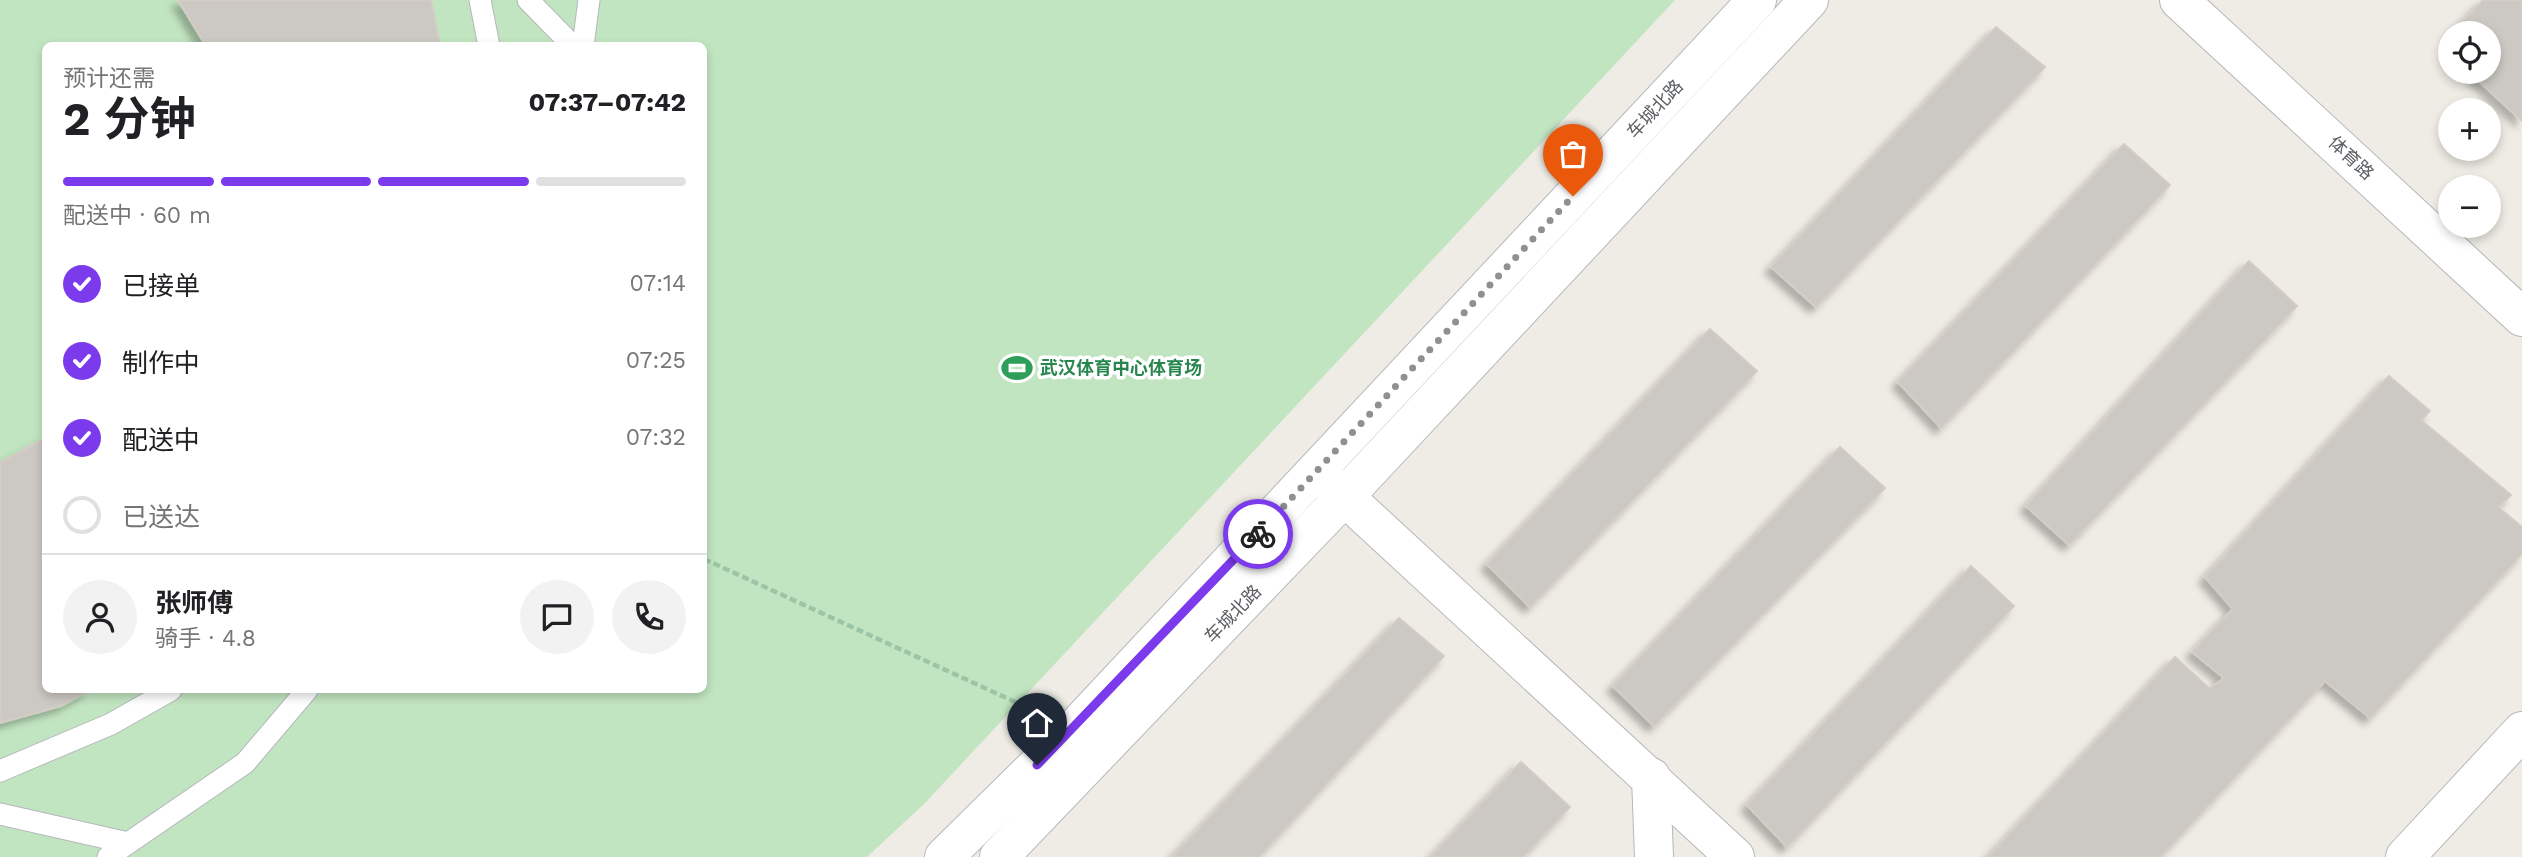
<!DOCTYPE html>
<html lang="zh">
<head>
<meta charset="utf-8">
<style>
	body { margin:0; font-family:"Work Sans","Noto Sans SC",sans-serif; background:#f2f2f2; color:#202124; height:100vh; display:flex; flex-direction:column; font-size:26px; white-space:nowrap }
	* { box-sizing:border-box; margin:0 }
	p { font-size:23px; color:#757577 }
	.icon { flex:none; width:38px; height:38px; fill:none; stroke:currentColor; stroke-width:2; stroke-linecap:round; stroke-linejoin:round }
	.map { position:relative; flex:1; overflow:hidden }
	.side { position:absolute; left:42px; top:42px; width:665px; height:651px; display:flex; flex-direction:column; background:#fff; border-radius:10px; box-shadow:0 4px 10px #0003 }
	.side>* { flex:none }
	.controls { position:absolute; left:2438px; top:21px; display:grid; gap:14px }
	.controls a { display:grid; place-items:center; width:63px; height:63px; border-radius:50%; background:#fff; box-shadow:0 4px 10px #0003; font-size:35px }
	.pin { position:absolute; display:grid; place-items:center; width:60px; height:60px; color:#fff; margin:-72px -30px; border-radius:50% 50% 50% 0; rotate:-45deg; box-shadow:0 0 7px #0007 }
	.pin .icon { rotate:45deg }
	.courier { position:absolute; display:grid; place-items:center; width:70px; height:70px; margin:-35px; border:5px solid #7c3aed; border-radius:50%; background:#fff; color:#222; box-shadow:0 2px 9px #0007 }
	.head em { font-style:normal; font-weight:700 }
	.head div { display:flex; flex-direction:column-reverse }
	.head { display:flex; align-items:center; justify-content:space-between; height:119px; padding:0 21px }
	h1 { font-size:46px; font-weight:700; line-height:52px }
	.bar { display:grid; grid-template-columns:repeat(4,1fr); gap:10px 7px; align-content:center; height:84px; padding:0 21px }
	.bar i { height:9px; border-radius:5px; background:#e0e0e0 }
	.bar .active { background:#7c3aed }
	.bar p { grid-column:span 4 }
	.line { display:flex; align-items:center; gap:18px; padding:0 21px; border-top:2px solid #e0e0e0 }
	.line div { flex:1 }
	.round { display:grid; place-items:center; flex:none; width:74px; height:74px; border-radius:37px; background:#f2f2f2 }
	ol { padding:0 21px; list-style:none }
	li { display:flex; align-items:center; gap:21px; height:77px }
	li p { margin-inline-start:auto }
	li .icon { padding:7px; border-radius:50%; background:#7c3aed; color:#fff; stroke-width:4 }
	li:last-child { color:#757577 }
	li i { width:38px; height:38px; border:4px solid #e0e0e0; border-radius:50% }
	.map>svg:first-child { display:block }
	.green { fill:#c2e5c1; fill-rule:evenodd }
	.building { fill:#ccc8c3; stroke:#d3cdc3; stroke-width:2; filter:url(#shadow) }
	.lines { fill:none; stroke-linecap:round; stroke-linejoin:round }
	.service-casing { stroke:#b5b7bb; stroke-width:23 }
	.minor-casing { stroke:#b5b7bb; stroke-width:40 }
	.tertiary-casing { stroke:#b5b7bb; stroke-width:40 }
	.secondary-casing { stroke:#b6b9be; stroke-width:40 }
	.path { stroke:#9bc5a6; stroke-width:4.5; stroke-dasharray:7 3.5; stroke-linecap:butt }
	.service { stroke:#fff; stroke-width:21 }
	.minor { stroke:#fff; stroke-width:38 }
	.tertiary { stroke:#fff; stroke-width:38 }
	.secondary { stroke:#fff; stroke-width:38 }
	.done { stroke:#8f9191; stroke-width:7; stroke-dasharray:0 12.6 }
	.route { stroke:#7c3aed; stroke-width:9 }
	.labels { text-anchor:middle; stroke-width:7; stroke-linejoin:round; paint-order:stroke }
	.street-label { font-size:18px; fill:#5c6064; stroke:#fff }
	.leisure-label { font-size:18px; font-weight:bold; fill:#27864d; stroke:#fff; text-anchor:start }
</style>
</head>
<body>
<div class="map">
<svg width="2522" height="857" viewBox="0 0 2522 857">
	<defs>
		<filter id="shadow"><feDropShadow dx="-6" dy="6" stdDeviation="3.5" flood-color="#0004"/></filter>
	</defs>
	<rect width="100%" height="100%" fill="#eeece4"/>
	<path class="green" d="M0,0H1675L924,804L867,857H0ZM46,46H704V690H46Z"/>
	<g class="building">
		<polygon points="178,0 431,0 440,46 206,46"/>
		<polygon points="2483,0 2522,0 2522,121 2469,72 2488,72 2488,33 2453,33"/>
		<polygon points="1996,27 2045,67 1816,307 1771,267"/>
		<polygon points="2124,144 2170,185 1941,428 1898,382"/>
		<polygon points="2249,261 2297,306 2069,545 2026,506"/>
		<polygon points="1710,329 1757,371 1530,607 1487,564"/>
		<polygon points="2389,376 2430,411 2421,420 2511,495 2498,507 2522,527 2522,554 2370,718 2325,681 2160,857 1988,857 2175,657 2210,689 2224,678 2192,652 2233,609 2205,577"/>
		<polygon points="46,438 46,690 90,690 61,706 0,723 0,462"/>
		<polygon points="1840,447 1885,488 1654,726 1613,686"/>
		<polygon points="1971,566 2014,606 1787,847 1747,805"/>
		<polygon points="1399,618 1444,656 1259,857 1172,857"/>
		<polygon points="1521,762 1570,807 1523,857 1431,857"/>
	</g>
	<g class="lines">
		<g class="service-casing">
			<g id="service">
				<polyline points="480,0 489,46"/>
				<polyline points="528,0 573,46"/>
				<polyline points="583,46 589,0"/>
				<polyline points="0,771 111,724 171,690"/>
				<polyline points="0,814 128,843"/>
				<polyline points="108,857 245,763 307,690"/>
			</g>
		</g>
		<g class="minor-casing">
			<g id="minor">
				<polyline points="1320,474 1735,857"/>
				<polyline points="1651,777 1654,857"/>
				<polyline points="2405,857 2522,731"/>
			</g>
		</g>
		<g class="tertiary-casing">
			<polyline id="tertiary" points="2179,0 2522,317"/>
		</g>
		<g class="secondary-casing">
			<g id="secondary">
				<polyline points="944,857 1074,729 1757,0"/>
				<polyline points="999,857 1345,496 1809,0"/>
			</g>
		</g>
		<polyline class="path" points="704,559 1037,712"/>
		<use href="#service" class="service"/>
		<use href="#minor" class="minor"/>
		<use href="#tertiary" class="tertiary"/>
		<use href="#secondary" class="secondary"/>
	</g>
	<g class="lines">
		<polyline class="done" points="1258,534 1573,196"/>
		<polyline class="route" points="1037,765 1258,534"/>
	</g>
	<defs>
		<g id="stadium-bare" transform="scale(2.415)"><path d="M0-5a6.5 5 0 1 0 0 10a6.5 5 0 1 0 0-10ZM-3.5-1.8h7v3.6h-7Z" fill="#2e9e5b" stroke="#fff" stroke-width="2.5" paint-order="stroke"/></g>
	</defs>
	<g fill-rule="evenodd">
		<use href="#stadium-bare" x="1017" y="368"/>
	</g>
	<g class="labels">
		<g class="street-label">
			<text transform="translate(1655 109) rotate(-47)" y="6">车城北路</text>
			<text transform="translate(2351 158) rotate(43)" y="6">体育路</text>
			<text transform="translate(1233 614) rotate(-46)" y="6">车城北路</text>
		</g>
		<g class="leisure-label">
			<text x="1040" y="374">武汉体育中心体育场</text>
		</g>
	</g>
</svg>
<div class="controls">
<a><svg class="icon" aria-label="locate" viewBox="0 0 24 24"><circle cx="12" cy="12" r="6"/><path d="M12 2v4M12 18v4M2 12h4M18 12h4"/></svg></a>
<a>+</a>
<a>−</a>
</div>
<div class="pin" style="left:1573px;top:196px;background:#ea580c"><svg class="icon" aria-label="bag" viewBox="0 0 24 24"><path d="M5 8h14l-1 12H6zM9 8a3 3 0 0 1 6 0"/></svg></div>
<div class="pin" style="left:1037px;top:765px;background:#1f2937"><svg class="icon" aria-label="home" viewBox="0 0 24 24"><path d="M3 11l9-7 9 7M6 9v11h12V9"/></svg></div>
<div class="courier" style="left:1258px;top:534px"><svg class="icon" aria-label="bike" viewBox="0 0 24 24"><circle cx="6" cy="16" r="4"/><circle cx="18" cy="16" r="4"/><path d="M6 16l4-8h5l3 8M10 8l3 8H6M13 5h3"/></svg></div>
<section class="side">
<div class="head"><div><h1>2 分钟</h1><p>预计还需</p></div><em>07:37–07:42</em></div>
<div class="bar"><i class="active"></i><i class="active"></i><i class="active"></i><i></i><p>配送中 · 60 m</p></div>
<ol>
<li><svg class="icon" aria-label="check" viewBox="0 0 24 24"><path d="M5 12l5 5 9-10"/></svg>已接单<p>07:14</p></li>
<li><svg class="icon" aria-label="check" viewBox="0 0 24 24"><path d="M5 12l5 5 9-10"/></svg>制作中<p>07:25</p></li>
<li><svg class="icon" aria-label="check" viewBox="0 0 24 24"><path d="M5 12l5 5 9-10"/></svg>配送中<p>07:32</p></li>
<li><i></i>已送达</li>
</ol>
<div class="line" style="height:126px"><a class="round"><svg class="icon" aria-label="person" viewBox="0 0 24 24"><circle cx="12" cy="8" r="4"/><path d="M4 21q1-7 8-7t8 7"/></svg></a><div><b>张师傅</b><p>骑手 · 4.8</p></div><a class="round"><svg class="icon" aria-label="chat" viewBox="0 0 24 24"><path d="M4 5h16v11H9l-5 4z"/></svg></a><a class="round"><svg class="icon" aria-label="phone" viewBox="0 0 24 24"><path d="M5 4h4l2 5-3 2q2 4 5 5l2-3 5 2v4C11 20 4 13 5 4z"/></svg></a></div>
</section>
</div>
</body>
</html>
